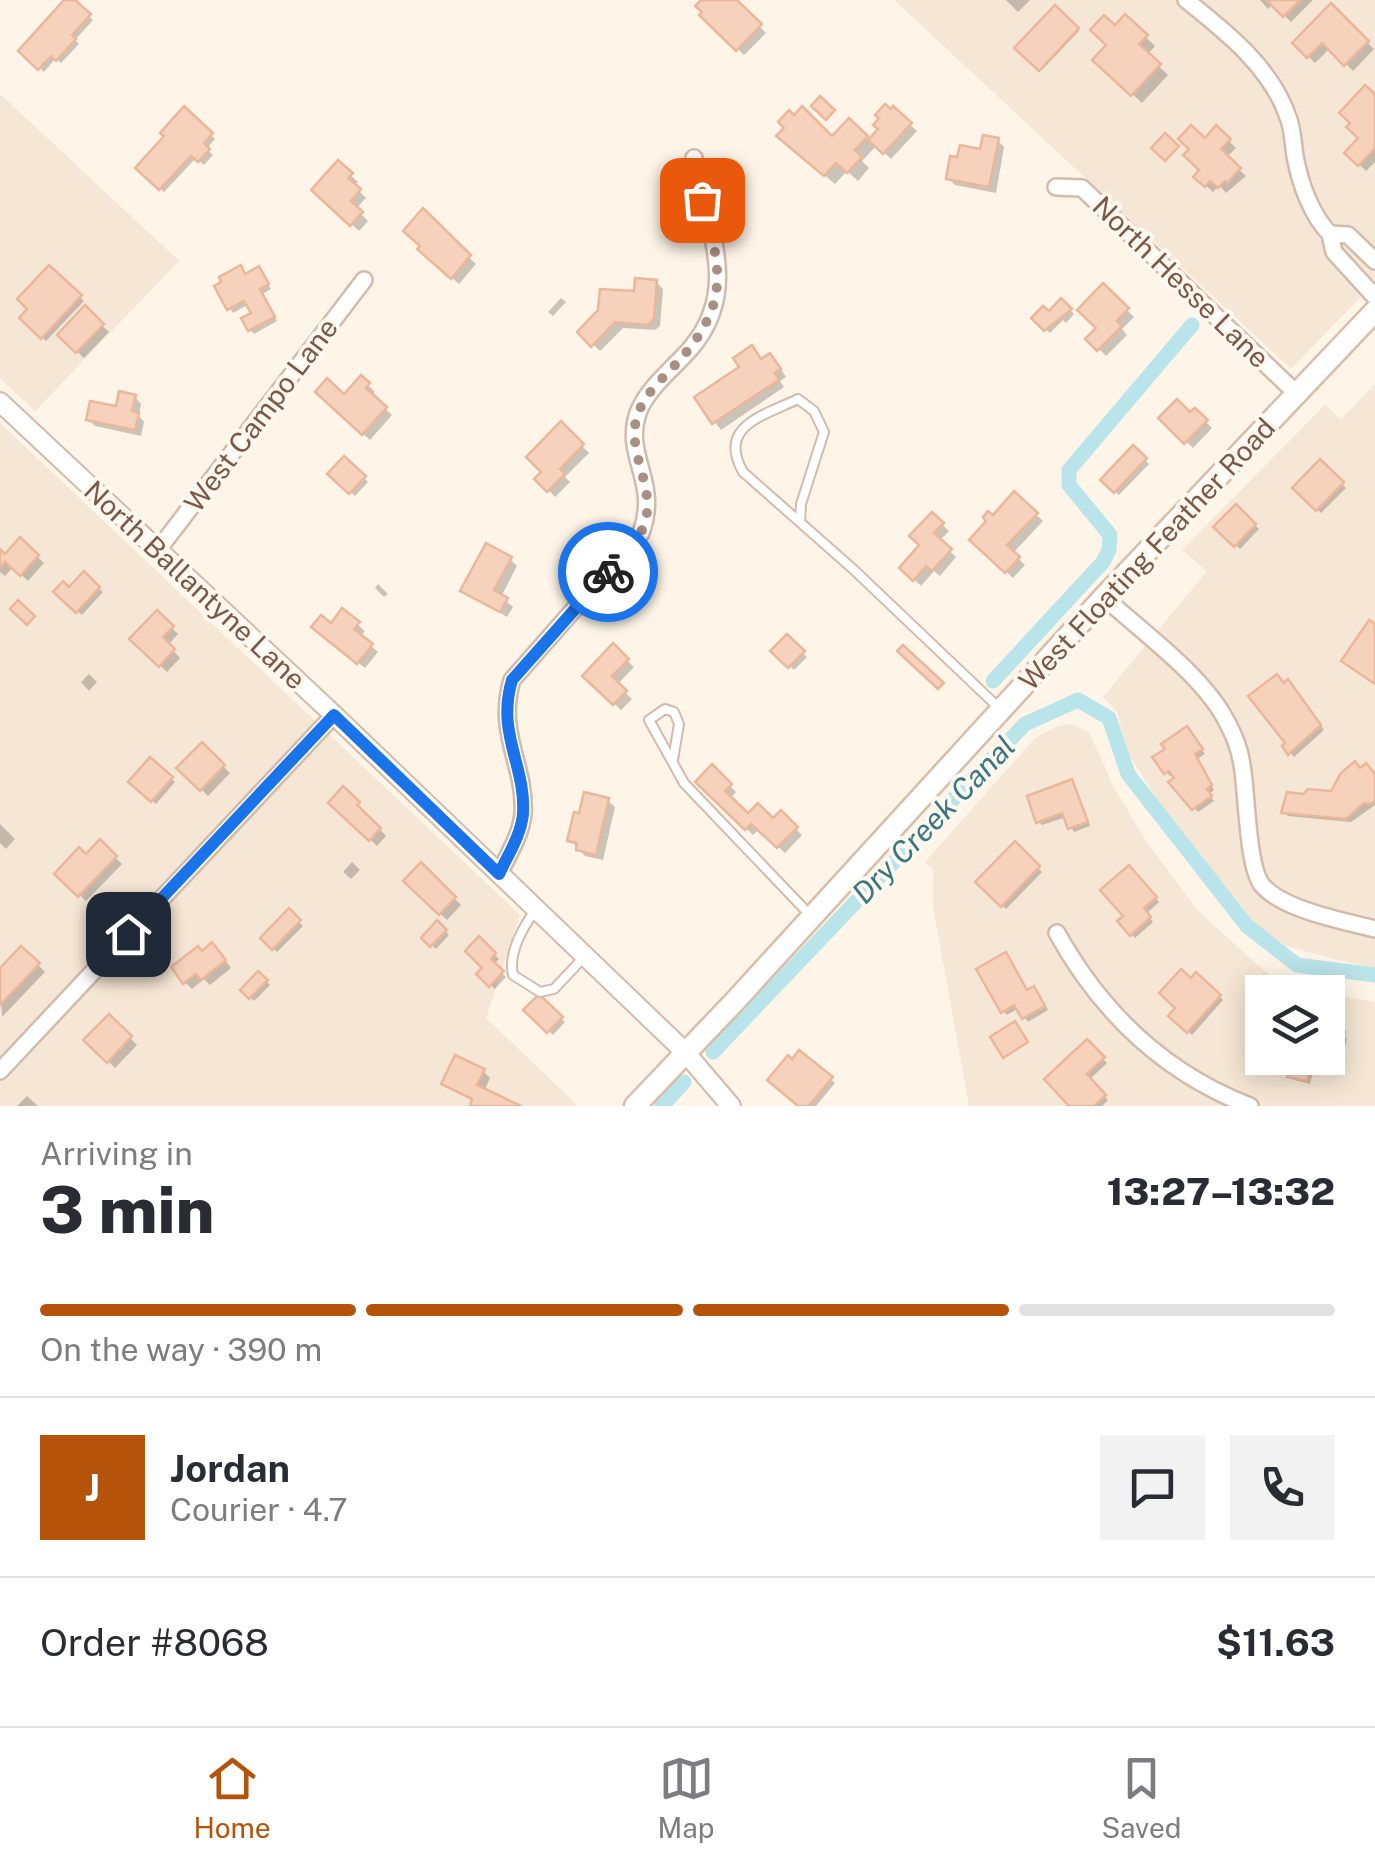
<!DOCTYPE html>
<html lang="en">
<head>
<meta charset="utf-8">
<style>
	body { margin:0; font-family:"Public Sans",sans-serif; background:#f2f2f3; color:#2b2b33; height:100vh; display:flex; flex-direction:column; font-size:38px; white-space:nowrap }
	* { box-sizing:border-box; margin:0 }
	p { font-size:32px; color:#7c7c81 }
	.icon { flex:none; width:55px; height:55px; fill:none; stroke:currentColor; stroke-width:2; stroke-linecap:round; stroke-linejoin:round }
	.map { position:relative; height:1106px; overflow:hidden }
	.side { display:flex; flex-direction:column; background:#fff; flex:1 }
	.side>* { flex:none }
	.buttons { position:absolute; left:1245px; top:975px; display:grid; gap:20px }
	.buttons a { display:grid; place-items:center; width:100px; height:100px; border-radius:0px; background:#fff; box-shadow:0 5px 25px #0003; font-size:50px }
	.pin { position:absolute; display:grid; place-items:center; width:85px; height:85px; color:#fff; margin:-42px; border-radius:20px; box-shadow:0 5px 15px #0006 }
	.courier { position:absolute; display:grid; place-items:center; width:100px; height:100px; margin:-50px; border:8px solid #1a73e8; border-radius:50%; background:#fff; color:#222; box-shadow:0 2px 12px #0007 }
	.headline em { font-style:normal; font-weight:800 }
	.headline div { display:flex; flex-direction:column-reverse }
	.headline { display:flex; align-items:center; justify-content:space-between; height:170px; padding:0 40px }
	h1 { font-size:65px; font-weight:800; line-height:75px }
	.bar { display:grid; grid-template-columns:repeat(4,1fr); gap:15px 10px; align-content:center; height:120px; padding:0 40px }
	.bar i { height:12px; border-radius:8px; background:#e1e1e2 }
	.bar .current { background:#b45309 }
	.bar p { grid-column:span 4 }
	.line { display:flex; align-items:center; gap:25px; padding:0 40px; border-top:2px solid #e1e1e2 }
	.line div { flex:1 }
	.round { display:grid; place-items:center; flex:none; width:105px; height:105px; border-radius:0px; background:#f2f2f3 }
	.menu { display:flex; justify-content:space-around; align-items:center; height:140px; border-top:2px solid #e1e1e2; background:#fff; font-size:28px; color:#7c7c81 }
	.menu a { display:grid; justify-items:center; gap:5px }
	.menu .current { color:#b45309 }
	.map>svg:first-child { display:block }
	.residential { fill:#f6e6d5 }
	.shadow { fill:#0003 }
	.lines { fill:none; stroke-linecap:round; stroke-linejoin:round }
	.canal { stroke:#b9e4ea; stroke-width:15 }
	.building { fill:#f6d2bc; stroke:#eab79b; stroke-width:2.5 }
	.service-casing { stroke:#d2bbab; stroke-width:12 }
	.minor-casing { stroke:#d2bbab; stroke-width:20 }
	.tertiary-casing { stroke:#d2bbab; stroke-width:22 }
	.secondary-casing { stroke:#d8bdaa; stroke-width:25 }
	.service { stroke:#fff; stroke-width:8 }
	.minor { stroke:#fff; stroke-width:15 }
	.tertiary { stroke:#fff; stroke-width:18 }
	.secondary { stroke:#fff; stroke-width:20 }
	.done { stroke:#a98f80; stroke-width:10; stroke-dasharray:0 18 }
	.route { stroke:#1a73e8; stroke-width:12 }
	.labels { text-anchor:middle; stroke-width:8; stroke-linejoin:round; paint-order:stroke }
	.street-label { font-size:28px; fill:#7b5948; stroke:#fff8ef }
	.water-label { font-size:30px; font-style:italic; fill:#3a7781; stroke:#fff8ef }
</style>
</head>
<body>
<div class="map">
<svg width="1375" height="1106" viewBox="0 0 1375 1106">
	<rect width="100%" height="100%" fill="#fef4e7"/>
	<g class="residential">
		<polygon points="894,0 1375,0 1375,282 1291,369"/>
		<polygon points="0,94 179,261 35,411 0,378"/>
		<polygon points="1375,384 1375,969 1285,946 1256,925 1161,806 1128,753 1117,712 1103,697 1207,571 1182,550 1325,405 1341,419"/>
		<polygon points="0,423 520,915 486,1018 578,1106 0,1106"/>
		<polygon points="1071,724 1089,732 1113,786 1147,842 1197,910 1269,975 1321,992 1262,992 1262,1058 1328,1058 1328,994 1375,1002 1375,1106 969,1106 933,906 933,869 925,862 1035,738 1056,727"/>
	</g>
	<g class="shadow">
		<polygon points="68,0 93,20 75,40 79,44 61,63 56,58 44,72 21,51"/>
		<polygon points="704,0 733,0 766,33 744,55 703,15"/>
		<polygon points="1006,0 1030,0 1018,12"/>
		<polygon points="1260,0 1313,0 1291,22 1273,4 1268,9"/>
		<polygon points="1331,7 1374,49 1353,71 1330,48 1315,63 1295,43"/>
		<polygon points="1055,8 1079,31 1042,70 1018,48"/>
		<polygon points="1125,17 1155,46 1147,55 1168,75 1142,103 1096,60 1109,46 1115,29"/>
		<polygon points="1375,98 1375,162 1366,171 1347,153 1361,138"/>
		<polygon points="184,110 215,139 206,149 213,155 204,165 196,158 164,192 138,168 167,136"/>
		<polygon points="894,110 917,131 891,159 877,145 862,161 869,168 858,181 847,171 835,184 789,145 832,139 849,122 870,142"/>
		<polygon points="1216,129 1236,148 1226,158 1246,176 1226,193 1219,185 1213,192 1197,177 1202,171 1192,149"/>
		<polygon points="997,140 1004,147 996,193 955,185 948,178"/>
		<polygon points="338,164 358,182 354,186 366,198 356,209 368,221 359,231 314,190"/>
		<polygon points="461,250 476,264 459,284 427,256"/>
		<polygon points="49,268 84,301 46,341 22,318 31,309"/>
		<polygon points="240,268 246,276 262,273 271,289 262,294 277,321 254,334 250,330 254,313 249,304 233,313 217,287"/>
		<polygon points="656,282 663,289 660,326 655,330 623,328 600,351 580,332"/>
		<polygon points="1103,286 1134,317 1122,329 1127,335 1106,356 1089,339 1099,328"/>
		<polygon points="561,298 566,302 553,316 548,312"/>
		<polygon points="1061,302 1074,314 1066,323 1063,320 1050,333 1034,318 1049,315"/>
		<polygon points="85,309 109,332 84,358 60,335"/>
		<polygon points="752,348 763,361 777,363 786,377 780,381 784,387 721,430 697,398 742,368"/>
		<polygon points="361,378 375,392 371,396 392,415 370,440 318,392 344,397"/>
		<polygon points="135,397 141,404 139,416 144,422 141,436 95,426 88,419 118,409"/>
		<polygon points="1195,411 1212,428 1193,448 1162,418 1190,416"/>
		<polygon points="561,425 589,453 565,477 570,482 555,497 538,479 545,472"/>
		<polygon points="1134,449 1149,464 1119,495 1103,480"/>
		<polygon points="344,460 368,482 355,496 331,474"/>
		<polygon points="1321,462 1346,488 1321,513 1296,488"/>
		<polygon points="1014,495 1043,521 1013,553 1025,565 1013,578 972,540"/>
		<polygon points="1236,508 1259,529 1240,549 1217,527"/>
		<polygon points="932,515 949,531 939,541 956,557 940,576 934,571 921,586 902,568 922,546"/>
		<polygon points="21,541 44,563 28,581 13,567 5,576 0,572 0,553 5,557"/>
		<polygon points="510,559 517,566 501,597 513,607 507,617 464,590"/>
		<polygon points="84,575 103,592 82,615 56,592 69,591"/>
		<polygon points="378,584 388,594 384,597 375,588"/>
		<polygon points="343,612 365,631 360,637 378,652 365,668 321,634"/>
		<polygon points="157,614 178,634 168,645 180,658 167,672 133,639"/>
		<polygon points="787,637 807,657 794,670 774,651"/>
		<polygon points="613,647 634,667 617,685 632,699 621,710 586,676"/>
		<polygon points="89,674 97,682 89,691 81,682"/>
		<polygon points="1284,686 1292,687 1324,730 1294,757 1285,746"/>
		<polygon points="1191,733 1205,754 1197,759 1214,790 1209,794 1214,801 1198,812 1172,782 1177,779 1174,774 1170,776 1166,772"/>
		<polygon points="202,746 230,773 208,796 180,768"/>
		<polygon points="150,760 175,782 156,804 131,782"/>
		<polygon points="712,768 736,792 730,799 748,817 773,822 781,814 802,835 785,853 759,829 753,835 698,782"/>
		<polygon points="1361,771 1375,777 1375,805 1351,822 1288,816 1284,812 1333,794"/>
		<polygon points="1072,782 1090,826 1074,832 1066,817 1042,825 1038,821"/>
		<polygon points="344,790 386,836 377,846 332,803"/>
		<polygon points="608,801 615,807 603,860 585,856 570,840"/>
		<polygon points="0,824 15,839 6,849 0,843"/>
		<polygon points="100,843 122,864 86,901 58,874 86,857"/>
		<polygon points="1015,845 1042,872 1006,909 979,882"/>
		<polygon points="352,862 360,870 351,879 343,872"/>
		<polygon points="421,866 461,905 447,920 406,881"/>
		<polygon points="1129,869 1159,902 1146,914 1153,922 1135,938 1121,921 1126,916"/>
		<polygon points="289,912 303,926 277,952 263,938"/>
		<polygon points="438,924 449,935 436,949 424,938"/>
		<polygon points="479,940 499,959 493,965 506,977 495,989 479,974 485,968"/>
		<polygon points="22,949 45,972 2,1017 0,972"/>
		<polygon points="219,952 231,968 210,985 204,979 192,989 185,982 202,953"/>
		<polygon points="258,974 270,985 254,1001 243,990"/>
		<polygon points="1196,976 1223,1000 1192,1035 1171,1016"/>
		<polygon points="1028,993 1038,993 1048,1010 1028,1022 1019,1008 1007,1015 1003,1011"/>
		<polygon points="539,997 565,1022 553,1035 527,1010"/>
		<polygon points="109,1017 137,1045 115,1068 87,1040"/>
		<polygon points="1328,1025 1329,1030 1347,1038 1341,1067 1316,1061 1310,1084 1294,1080 1290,1076 1294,1058 1328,1058"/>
		<polygon points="1087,1042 1107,1063 1089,1080 1108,1100 1102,1106 1072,1106"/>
		<polygon points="800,1053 835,1083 816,1106 801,1106 792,1062"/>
		<polygon points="483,1071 490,1078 484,1091 515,1106 473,1106 473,1101 444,1084"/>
		<polygon points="27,1096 38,1106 17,1106"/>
	</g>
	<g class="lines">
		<g class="canal">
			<polyline points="993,681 1103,562 1109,550 1110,535 1069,485 1069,470 1192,325"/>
			<polyline points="713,1052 1025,724 1078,700 1109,718 1128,774 1247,926 1297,965 1375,975"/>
			<polyline points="662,1106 684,1082"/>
		</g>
	</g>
	<g class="building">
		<polygon points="64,0 75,0 91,14 72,35 76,39 56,61 51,56 38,70 18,51"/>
		<polygon points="701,0 737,0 762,24 736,51 699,15 702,12 695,6"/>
		<polygon points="1266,0 1300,0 1283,17"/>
		<polygon points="1331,3 1369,41 1344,66 1322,43 1307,58 1292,43"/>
		<polygon points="1055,5 1079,28 1039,71 1014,48"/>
		<polygon points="1125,14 1148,35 1139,44 1161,64 1131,96 1092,60 1106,45 1090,30 1104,15 1115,25"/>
		<polygon points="1365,85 1375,94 1375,148 1358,166 1344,153 1358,138 1346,127 1350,123 1339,113"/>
		<polygon points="820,96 835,110 826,120 811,106"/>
		<polygon points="885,104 891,109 893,106 912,123 883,154 868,140 878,129 873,125 879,118 875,115"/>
		<polygon points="184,106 213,133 204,143 210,149 198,162 191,156 159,190 135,168 164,136 160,133"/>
		<polygon points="802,106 832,136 849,118 868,136 855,150 862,157 847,173 836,163 824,176 776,136 784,128 778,122 789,110 794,115"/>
		<polygon points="1191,125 1205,138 1216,125 1231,139 1221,149 1241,168 1227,183 1225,181 1218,188 1210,181 1205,187 1193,177 1199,170 1183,155 1189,149 1178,139"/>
		<polygon points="1165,133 1179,146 1165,161 1151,148"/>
		<polygon points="983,135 999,138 989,187 946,179 950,156 957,157 960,145 980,149"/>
		<polygon points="338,160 353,173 348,178 361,189 351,201 363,212 350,226 311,190"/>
		<polygon points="423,208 471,255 451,279 417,249 420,246 403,231"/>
		<polygon points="49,265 82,295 41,339 19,318 27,309 17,299"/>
		<polygon points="241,265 245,274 259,266 269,284 260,289 275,317 248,331 241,318 251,313 244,301 227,310 214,286 221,282 219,277"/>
		<polygon points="635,278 657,280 654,319 648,325 615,322 591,347 577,332 598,310 600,289 634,291"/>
		<polygon points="1103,283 1129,308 1117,321 1122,326 1097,351 1085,339 1096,328 1077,310"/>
		<polygon points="1061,298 1072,309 1044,331 1031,318 1043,306 1049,311"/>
		<polygon points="85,305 104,324 76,353 57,335"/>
		<polygon points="752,345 761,359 770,353 781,369 775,373 779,380 712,424 694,397 739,367 733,358"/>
		<polygon points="361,375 370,383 366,388 387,407 362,435 315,392 327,378 344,394"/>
		<polygon points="119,391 136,395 132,411 139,413 135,430 86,420 90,401 116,406"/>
		<polygon points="1177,399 1190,412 1195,408 1208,420 1184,444 1158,418"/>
		<polygon points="561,421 584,444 560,469 565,474 547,492 534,479 541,472 526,457"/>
		<polygon points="1133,445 1147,458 1114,493 1100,480"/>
		<polygon points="344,456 366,476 349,494 327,474"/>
		<polygon points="1320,459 1344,482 1316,511 1292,488"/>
		<polygon points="1014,491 1038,513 1007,545 1020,557 1005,573 969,540 986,521 983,517 988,511 993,515"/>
		<polygon points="1236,504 1256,524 1234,547 1213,527"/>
		<polygon points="932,512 944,523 934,533 952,549 932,571 926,566 913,581 899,568 919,545 909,536"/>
		<polygon points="20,537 39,555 20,576 5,562 0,568 0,549 5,554"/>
		<polygon points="486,543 512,557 494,590 508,598 500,612 460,591"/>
		<polygon points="84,571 100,587 76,613 53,592 63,581 69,587"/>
		<polygon points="18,600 35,616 27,625 10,609"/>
		<polygon points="342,608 360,622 354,629 373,644 357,664 311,627 321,615 331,623"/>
		<polygon points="157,610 174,626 163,637 175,649 159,667 129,639"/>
		<polygon points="1369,620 1375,624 1375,684 1341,661"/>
		<polygon points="787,634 805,651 788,668 770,651"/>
		<polygon points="613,643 629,659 612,676 627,691 613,705 582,676"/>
		<polygon points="903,645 944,683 938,689 897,651"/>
		<polygon points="1277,674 1284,683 1288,679 1321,725 1288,755 1282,746 1285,743 1248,696"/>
		<polygon points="1187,726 1203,749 1195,754 1212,785 1207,789 1212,796 1192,810 1168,782 1174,778 1169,771 1164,774 1152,757 1165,749 1161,744"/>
		<polygon points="202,742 225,765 200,791 176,768"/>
		<polygon points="150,757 173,777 151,802 128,782"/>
		<polygon points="1355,761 1360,768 1366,763 1375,774 1375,801 1371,804 1364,803 1346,819 1281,813 1287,792 1303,794 1308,789 1331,791 1341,773"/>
		<polygon points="712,764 732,784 725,791 748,813 758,803 773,818 781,810 798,827 777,848 751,824 745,830 695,782"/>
		<polygon points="1072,779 1088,822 1068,829 1062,813 1036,823 1027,796"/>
		<polygon points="343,786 360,802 357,805 381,828 369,841 328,803"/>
		<polygon points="584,792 609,798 596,855 576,850 577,843 567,841 574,812 579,813"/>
		<polygon points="100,839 117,856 78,897 54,874 79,847 86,854"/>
		<polygon points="1015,841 1040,866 1001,907 975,882"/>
		<polygon points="421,862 456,897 439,915 403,881"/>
		<polygon points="1129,865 1157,897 1144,908 1151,917 1130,936 1117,921 1123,916 1100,890"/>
		<polygon points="289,908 301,920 272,950 260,938"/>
		<polygon points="437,920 447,930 430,947 421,938"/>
		<polygon points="479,936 496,953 491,959 504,971 489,987 476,974 482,968 465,951"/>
		<polygon points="212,942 226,960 201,980 196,974 183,984 171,967 198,946 202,951"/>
		<polygon points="21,946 40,963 0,1005 0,968"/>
		<polygon points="1006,952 1027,990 1034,986 1045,1006 1022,1019 1014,1005 1001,1013 976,969"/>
		<polygon points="1181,969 1191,978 1196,972 1221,995 1187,1033 1168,1016 1175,1008 1159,993"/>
		<polygon points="258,971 268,980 249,999 240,990"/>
		<polygon points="539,994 563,1017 547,1033 523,1010"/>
		<polygon points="109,1014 132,1036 107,1063 83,1040"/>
		<polygon points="1015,1021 1028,1042 1003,1058 990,1037"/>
		<polygon points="1328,1028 1345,1032 1337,1064 1312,1058 1307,1081 1287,1077 1292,1058 1328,1058"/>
		<polygon points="1087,1039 1105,1057 1087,1074 1106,1095 1094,1106 1069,1106 1044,1079"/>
		<polygon points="799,1050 833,1077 809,1106 798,1106 767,1080 788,1055 792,1059"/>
		<polygon points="455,1055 485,1069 477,1085 521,1106 470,1106 472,1099 441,1084"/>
	</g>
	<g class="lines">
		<g class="service-casing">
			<g id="service">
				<path d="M800,522L801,504L824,432L814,411L798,399C763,416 717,426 743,472L853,569L998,707"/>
				<polyline points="673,760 679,724 674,712 665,709 649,720 684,783 809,914"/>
				<path d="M536,909C523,927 508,953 513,975L540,992L554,989L585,956"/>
			</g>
		</g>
		<g class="minor-casing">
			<g id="minor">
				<path d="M1186,0C1226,32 1271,67 1288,117C1293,129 1293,144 1295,156C1300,183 1311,215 1330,234"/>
				<polyline points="1056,187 1082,188 1298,395"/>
				<polyline points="1375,261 1348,235 1330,234 1334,252 1375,297"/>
				<polyline points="158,550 364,280"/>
				<path d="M1104,597C1143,633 1203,675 1227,722C1234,735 1240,750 1242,765C1247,792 1247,866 1262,885C1283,910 1344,921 1375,929"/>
				<path d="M499,874C508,855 521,835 523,814C526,765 496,734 512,680L641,533C660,481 623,457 638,413C647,388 674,368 691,348C742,288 706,226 694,158"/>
				<path d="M1057,933C1101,1012 1164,1073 1250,1106"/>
				<polyline points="0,1071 334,715"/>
			</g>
		</g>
		<g class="tertiary-casing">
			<polyline id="tertiary" points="0,402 334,715 685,1052 731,1106"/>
		</g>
		<g class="secondary-casing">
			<polyline id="secondary" points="635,1106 736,1000 1104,597 1375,311"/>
		</g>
		<use href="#service" class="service"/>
		<use href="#minor" class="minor"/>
		<use href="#tertiary" class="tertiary"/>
		<use href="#secondary" class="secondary"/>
	</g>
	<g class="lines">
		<path class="done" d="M608,572C620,559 634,546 642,530C661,489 622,452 639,411C647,392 664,377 677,363C730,304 722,271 702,200"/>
		<path class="route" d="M128,934L334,715L499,874C508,855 521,835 523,814C526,765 496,734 512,680L608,572"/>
	</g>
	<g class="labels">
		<g class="street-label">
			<text transform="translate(1181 282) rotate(44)" y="10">North Hesse Lane</text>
			<text transform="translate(261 415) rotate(-53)" y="10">West Campo Lane</text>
			<text transform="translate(1147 554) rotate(-47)" y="10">West Floating Feather Road</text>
			<text transform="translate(195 585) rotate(43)" y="10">North Ballantyne Lane</text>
		</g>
		<g class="water-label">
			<text transform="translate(934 820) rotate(-46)" y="10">Dry Creek Canal</text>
		</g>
	</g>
</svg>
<div class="buttons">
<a><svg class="icon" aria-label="layers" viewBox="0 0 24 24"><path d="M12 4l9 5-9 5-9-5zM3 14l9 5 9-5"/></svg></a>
</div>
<div class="pin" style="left:702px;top:200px;background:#ea580c"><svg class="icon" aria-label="bag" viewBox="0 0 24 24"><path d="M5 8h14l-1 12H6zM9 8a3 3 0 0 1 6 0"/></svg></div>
<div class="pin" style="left:128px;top:934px;background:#1f2937"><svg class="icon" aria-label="home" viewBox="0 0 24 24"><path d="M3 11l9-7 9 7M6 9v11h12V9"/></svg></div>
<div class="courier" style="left:608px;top:572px"><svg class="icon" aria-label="bike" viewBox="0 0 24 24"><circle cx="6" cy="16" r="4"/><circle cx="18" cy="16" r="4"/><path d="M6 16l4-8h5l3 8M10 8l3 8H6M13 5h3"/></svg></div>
</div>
<section class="side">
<div class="headline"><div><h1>3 min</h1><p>Arriving in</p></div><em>13:27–13:32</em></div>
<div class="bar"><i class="current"></i><i class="current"></i><i class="current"></i><i></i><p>On the way · 390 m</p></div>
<div class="line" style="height:180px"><b class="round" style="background:#b45309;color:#fff">J</b><div><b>Jordan</b><p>Courier · 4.7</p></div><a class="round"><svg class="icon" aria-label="chat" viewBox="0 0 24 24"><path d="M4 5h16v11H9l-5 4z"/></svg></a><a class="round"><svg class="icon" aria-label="phone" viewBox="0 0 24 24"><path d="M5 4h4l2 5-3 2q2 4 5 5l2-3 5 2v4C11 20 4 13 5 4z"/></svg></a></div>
<div class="line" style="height:130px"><div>Order #8068</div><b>$11.63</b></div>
</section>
<nav class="menu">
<a class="current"><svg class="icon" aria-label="home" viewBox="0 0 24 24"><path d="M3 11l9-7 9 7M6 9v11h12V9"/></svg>Home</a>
<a><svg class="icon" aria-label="map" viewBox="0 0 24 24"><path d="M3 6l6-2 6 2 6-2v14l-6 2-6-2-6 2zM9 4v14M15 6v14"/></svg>Map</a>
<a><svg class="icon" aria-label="saved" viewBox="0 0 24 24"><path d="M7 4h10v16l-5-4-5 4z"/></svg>Saved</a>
</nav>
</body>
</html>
